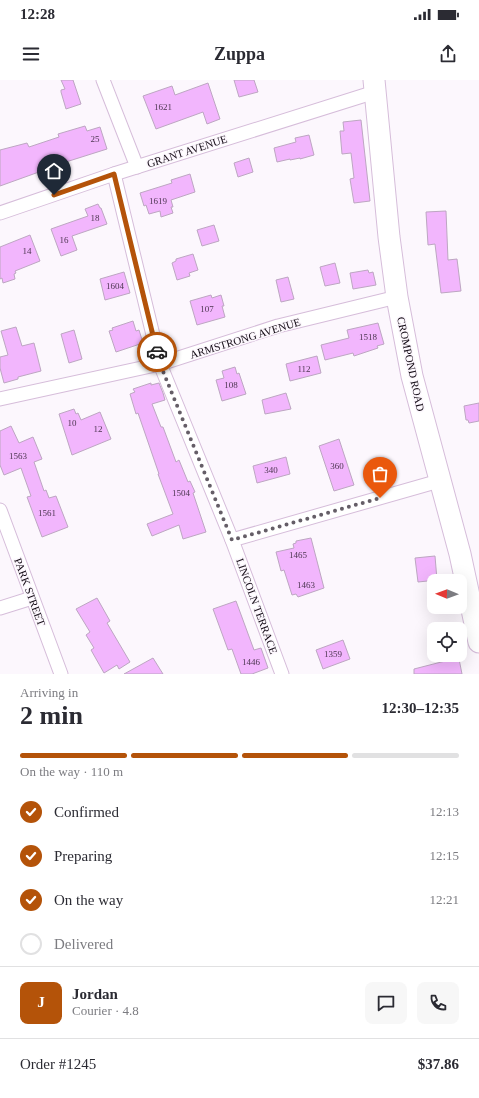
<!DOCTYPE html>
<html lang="en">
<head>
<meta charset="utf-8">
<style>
	body { margin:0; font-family:Georgia,serif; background:#f7f7f7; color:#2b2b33; height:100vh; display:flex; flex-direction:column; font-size:15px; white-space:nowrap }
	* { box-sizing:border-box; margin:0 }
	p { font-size:13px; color:#7c7c81 }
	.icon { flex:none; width:22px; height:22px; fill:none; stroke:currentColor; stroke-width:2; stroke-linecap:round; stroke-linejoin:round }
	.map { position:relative; height:594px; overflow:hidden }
	.sheet { display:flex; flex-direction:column; background:#fff; flex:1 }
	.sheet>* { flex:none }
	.needle { width:26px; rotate:271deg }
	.fabs { position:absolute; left:427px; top:494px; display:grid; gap:8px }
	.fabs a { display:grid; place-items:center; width:40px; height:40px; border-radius:8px; background:#fff; box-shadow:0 4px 16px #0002; font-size:20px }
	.pin { position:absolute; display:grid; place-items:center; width:34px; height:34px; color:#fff; margin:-41px -17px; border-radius:50% 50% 50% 0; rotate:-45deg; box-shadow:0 0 4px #0007 }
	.pin .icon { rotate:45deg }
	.courier { position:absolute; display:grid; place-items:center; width:40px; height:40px; margin:-20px; border:3px solid #b45309; border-radius:50%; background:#fff; color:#222; box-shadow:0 1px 5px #0007 }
	.summary em { font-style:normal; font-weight:700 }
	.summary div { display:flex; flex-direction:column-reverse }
	.summary { display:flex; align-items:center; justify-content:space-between; height:68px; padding:0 20px }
	h1 { font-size:26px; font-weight:700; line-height:30px }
	.bar { display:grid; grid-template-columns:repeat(4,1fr); gap:6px 4px; align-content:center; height:48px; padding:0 20px }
	.bar i { height:5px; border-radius:3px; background:#e1e1e2 }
	.bar .current { background:#b45309 }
	.bar p { grid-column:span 4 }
	.line { display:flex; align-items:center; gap:10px; padding:0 20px; border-top:1px solid #e1e1e2 }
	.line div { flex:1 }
	.round { display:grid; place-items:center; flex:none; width:42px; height:42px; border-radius:8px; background:#f7f7f7 }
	ol { padding:0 20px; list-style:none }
	li { display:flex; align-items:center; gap:12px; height:44px }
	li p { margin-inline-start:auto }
	li .icon { padding:4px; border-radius:50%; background:#b45309; color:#fff; stroke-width:4 }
	li:last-child { color:#7c7c81 }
	li i { width:22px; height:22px; border:2px solid #e1e1e2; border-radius:50% }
	.status { display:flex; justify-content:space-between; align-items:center; height:28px; padding:0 20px; background:#fff; direction:ltr }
	.status svg { height:11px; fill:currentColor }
	header { display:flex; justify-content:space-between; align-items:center; height:52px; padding:0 20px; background:#fff; font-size:18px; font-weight:700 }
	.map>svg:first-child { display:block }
	.building { fill:#f2b6fd; stroke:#bda6c2 }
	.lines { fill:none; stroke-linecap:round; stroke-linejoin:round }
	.minor-casing { stroke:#d6bdda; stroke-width:15 }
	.primary-casing { stroke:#d6bdda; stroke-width:23 }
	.minor { stroke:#fff; stroke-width:13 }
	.primary { stroke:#fff; stroke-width:21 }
	.done { stroke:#655e67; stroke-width:4; stroke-dasharray:0 7.2 }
	.route { stroke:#b45309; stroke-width:5 }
	.labels { text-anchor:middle; stroke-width:3; stroke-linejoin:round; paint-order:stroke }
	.number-label { font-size:9px; fill:#4c3650 }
	.street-label { font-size:11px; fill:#140c16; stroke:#fcf7fd }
</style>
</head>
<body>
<div class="status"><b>12:28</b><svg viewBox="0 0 49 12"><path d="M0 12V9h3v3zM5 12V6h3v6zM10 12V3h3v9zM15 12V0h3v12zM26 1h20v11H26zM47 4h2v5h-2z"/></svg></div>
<header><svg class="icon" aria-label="menu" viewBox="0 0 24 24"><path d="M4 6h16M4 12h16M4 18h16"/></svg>Zuppa<svg class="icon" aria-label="share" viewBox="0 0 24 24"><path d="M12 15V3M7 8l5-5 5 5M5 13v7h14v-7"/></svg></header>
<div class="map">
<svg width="479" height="594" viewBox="0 0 479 594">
	<rect width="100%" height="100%" fill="#fcf7fd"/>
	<g class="building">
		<polygon points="61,0 73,0 81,24 66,29 61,12 61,10 65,9"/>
		<polygon points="234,0 254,0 258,12 239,17"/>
		<polygon points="208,3 220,39 207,44 203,32 156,49 143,16 172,6 175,15"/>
		<polygon points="361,40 370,121 354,123 350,99 354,98 351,73 342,74 340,51 344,51 343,42"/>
		<polygon points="85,46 87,51 100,47 107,69 50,87 50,88 0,106 0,70 27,63 29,67 59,57 58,54"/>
		<polygon points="309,55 314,75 300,79 300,78 290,80 290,79 277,82 274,68 296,62 295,58"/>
		<polygon points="249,78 253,92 238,97 234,83"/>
		<polygon points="190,94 195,112 171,120 173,127 171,127 173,133 161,137 160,131 149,134 146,125 144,126 140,113 172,103 171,100"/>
		<polygon points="98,124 100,128 101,128 107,144 72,156 77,170 61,176 51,149 88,136 85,129"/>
		<polygon points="446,131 448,180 457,179 461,211 441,213 435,164 428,165 426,132"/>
		<polygon points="214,145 219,161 202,166 197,150"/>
		<polygon points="30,155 40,181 15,191 16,193 14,194 15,199 3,203 2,198 0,199 0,167"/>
		<polygon points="193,174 198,190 189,193 190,196 177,200 172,183 176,181 176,179"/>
		<polygon points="335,183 340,203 325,206 320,187"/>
		<polygon points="368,190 369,193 373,192 376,205 353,209 350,193"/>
		<polygon points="124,192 130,213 105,220 100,199"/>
		<polygon points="288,197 294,219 281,222 276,200"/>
		<polygon points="211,215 212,218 221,215 224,226 222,226 225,237 197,245 190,221"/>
		<polygon points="133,241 136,251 139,250 143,263 116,272 109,251 113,250 112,248"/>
		<polygon points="378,243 384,264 377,266 378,268 354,276 353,273 325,280 321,265 349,258 347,250"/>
		<polygon points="16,247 22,266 34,263 41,291 18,297 18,299 4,303 0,288 0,277 8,275 1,251"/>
		<polygon points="74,250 82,279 69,283 61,254"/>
		<polygon points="317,276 321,293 290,301 286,284"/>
		<polygon points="235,287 237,294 239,293 246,314 222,321 216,300 224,298 222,291"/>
		<polygon points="151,303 151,305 159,303 163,313 165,320 152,324 161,347 163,347 176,382 179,380 188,402 190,401 195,412 193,413 206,452 183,459 179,445 152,456 147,444 173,434 158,394 159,394 138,333 136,334 130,314 135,312 133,309"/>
		<polygon points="286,313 291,329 265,334 262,320"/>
		<polygon points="479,323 479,341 469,343 468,340 466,340 464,326"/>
		<polygon points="74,329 76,334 78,333 81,340 100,332 111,359 72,375 59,334"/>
		<polygon points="11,346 19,363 33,357 42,379 34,382 44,411 46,410 49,418 56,416 68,447 42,457 27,417 31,416 21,388 4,395 0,385 0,351"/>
		<polygon points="339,359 354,405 334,411 319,366"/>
		<polygon points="286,377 290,394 257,403 253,386"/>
		<polygon points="311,458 324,508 298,517 296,514 292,515 284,490 281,491 276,472 294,468 293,464 296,463 296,461"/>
		<polygon points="435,476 437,500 418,502 415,478"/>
		<polygon points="97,518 110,541 107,543 130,582 119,589 117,585 104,593 91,570 94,568 86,555 90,552 76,529"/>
		<polygon points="236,521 254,570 261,568 268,588 252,594 241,594 232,569 228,570 213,529"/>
		<polygon points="343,560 350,579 323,589 316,570"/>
		<polygon points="153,578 163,594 124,594"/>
		<polygon points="453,579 453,581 459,579 462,594 414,594 414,589"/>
	</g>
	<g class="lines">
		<g class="minor-casing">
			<g id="minor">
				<polyline points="103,0 137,87"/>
				<polyline points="114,94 160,284 232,460 282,594"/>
				<polyline points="0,133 114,94 375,12"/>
				<polyline points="0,319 160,284 278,246 397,217"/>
				<polyline points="0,430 61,594"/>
				<polyline points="232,460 439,401"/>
				<polyline points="0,528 32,518"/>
			</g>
		</g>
		<g class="primary-casing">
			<polyline id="primary" points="374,0 389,157 397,217 412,296 460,474 479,562"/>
		</g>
		<use href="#minor" class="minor"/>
		<use href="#primary" class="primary"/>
	</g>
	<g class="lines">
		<polyline class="done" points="157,272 160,284 232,460 380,418"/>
		<polyline class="route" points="54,115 114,94 157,272"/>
	</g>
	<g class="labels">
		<g class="number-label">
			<text x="163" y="30">1621</text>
			<text x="95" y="62">25</text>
			<text x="158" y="124">1619</text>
			<text x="95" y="141">18</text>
			<text x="64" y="163">16</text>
			<text x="27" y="174">14</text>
			<text x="115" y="209">1604</text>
			<text x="207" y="232">107</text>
			<text x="368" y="260">1518</text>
			<text x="304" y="292">112</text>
			<text x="231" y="308">108</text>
			<text x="72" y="346">10</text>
			<text x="98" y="352">12</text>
			<text x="18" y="379">1563</text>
			<text x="337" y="389">360</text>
			<text x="271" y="393">340</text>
			<text x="181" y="416">1504</text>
			<text x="47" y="436">1561</text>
			<text x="298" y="478">1465</text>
			<text x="306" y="508">1463</text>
			<text x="333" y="577">1359</text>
			<text x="251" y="585">1446</text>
		</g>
		<g class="street-label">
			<text transform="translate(187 71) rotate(-18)" y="4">GRANT AVENUE</text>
			<text transform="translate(245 258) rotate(-17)" y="4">ARMSTRONG AVENUE</text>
			<text transform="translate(411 284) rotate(78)" y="4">CROMPOND ROAD</text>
			<text transform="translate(30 512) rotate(70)" y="4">PARK STREET</text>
			<text transform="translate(257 526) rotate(70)" y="4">LINCOLN TERRACE</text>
		</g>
	</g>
</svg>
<div class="fabs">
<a><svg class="needle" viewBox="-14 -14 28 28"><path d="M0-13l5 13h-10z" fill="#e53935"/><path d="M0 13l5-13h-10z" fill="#7c7c81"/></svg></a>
<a><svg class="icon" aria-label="locate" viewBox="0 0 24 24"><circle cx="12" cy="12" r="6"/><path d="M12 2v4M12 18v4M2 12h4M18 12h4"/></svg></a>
</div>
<div class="pin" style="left:380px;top:418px;background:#ea580c"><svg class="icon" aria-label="bag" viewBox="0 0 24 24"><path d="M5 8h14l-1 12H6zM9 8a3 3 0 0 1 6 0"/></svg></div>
<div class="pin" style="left:54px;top:115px;background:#1f2937"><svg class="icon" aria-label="home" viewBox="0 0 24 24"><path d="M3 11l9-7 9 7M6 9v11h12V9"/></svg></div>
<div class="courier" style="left:157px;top:272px"><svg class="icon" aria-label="car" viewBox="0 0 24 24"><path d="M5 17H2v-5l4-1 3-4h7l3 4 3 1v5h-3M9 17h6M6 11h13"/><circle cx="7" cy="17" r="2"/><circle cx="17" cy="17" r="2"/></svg></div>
</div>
<section class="sheet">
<div class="summary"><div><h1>2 min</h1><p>Arriving in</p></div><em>12:30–12:35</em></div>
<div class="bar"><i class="current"></i><i class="current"></i><i class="current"></i><i></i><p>On the way · 110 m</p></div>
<ol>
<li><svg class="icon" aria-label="check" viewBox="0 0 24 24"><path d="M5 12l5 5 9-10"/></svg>Confirmed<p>12:13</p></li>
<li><svg class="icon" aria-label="check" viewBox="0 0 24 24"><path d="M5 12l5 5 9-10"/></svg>Preparing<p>12:15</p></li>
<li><svg class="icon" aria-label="check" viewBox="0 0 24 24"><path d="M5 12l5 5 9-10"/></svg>On the way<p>12:21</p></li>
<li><i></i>Delivered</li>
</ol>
<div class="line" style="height:72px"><b class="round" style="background:#b45309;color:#fff">J</b><div><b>Jordan</b><p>Courier · 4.8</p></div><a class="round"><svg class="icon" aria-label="chat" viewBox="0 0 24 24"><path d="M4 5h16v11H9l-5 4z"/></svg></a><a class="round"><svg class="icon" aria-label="phone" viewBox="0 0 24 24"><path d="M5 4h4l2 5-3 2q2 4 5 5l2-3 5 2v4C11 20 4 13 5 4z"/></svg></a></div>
<div class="line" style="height:52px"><div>Order #1245</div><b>$37.86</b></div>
</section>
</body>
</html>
